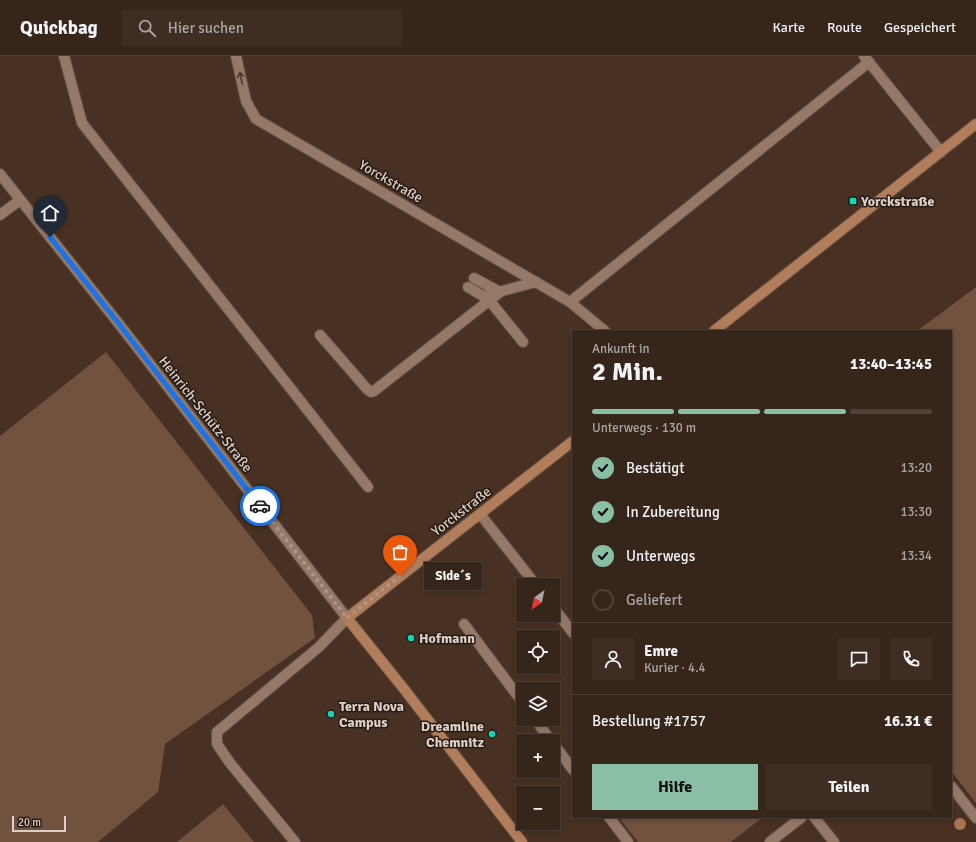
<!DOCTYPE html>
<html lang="de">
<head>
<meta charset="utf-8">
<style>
	body { margin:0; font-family:Signika,sans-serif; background:#3d2d23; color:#f1f3f6; height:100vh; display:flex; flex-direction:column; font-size:15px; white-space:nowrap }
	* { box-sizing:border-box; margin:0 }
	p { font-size:13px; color:#aaa5a2 }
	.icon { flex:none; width:22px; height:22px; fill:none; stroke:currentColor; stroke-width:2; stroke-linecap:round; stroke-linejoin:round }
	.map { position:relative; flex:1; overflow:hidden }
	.sheet { position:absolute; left:572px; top:274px; width:380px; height:488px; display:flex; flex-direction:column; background:#36251a; border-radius:0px; box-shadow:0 2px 6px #0003,0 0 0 1px #504239 }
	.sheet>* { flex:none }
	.needle { width:26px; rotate:213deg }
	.controls { position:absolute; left:516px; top:522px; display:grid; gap:8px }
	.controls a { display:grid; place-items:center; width:44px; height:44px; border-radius:0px; background:#36251a; box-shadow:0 2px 6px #0003,0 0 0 1px #504239; font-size:20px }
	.scale { position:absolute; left:12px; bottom:10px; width:54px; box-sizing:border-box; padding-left:4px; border:2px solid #decfc6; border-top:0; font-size:11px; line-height:14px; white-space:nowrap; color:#decfc6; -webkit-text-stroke:3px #261c15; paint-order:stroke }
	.pin { position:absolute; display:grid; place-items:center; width:34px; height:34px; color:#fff; margin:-41px -17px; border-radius:50% 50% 50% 0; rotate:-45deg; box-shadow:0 0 4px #0007 }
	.pin .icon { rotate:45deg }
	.courier { position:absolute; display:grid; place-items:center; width:40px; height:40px; margin:-20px; border:3px solid #1a73e8; border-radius:50%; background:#fff; color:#222; box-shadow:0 1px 5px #0007 }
	.bubble { position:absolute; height:28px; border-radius:0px; background:#36251a; box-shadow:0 2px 6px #0003,0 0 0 1px #504239; font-size:13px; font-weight:700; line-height:28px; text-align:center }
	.headline em { font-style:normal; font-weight:700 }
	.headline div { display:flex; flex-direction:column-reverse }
	.headline { display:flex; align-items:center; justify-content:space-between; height:68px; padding:0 20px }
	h1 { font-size:26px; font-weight:700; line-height:30px }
	.bar { display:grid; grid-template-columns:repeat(4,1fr); gap:6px 4px; align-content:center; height:48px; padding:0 20px }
	.bar i { height:5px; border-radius:3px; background:#504239 }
	.bar .current { background:#8abfa5 }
	.bar p { grid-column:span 4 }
	.line { display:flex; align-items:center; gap:10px; padding:0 20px; border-top:1px solid #504239 }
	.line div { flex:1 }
	.round { display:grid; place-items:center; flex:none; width:42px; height:42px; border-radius:0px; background:#3d2d23 }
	ol { padding:0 20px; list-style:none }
	li { display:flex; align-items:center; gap:12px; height:44px }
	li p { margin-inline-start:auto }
	li .icon { padding:4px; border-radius:50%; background:#8abfa5; color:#111; stroke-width:4 }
	li:last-child { color:#aaa5a2 }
	li i { width:22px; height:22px; border:2px solid #504239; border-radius:50% }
	.cta { display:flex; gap:8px; margin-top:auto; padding:8px 20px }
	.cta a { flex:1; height:46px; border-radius:0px; background:#8abfa5; color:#111; font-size:16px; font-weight:700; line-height:46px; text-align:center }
	.cta a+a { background:#3d2d23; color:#f1f3f6 }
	header { display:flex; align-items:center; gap:24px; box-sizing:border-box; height:56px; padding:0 20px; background:#36251a; border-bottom:1px solid #504239 }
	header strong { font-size:19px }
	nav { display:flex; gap:22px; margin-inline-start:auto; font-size:14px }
	.search { width:280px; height:36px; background:#3d2d23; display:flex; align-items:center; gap:10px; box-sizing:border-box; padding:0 14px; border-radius:0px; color:#aaa5a2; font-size:15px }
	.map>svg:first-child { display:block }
	.green { fill:#70523f }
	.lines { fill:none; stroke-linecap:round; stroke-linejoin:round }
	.minor-casing { stroke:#634f42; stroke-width:12 }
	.major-casing { stroke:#634f42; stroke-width:12 }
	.minor { stroke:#957968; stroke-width:10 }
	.major { stroke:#b17d5a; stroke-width:10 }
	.tree { fill:#a97452 }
	.oneway { stroke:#47382e }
	.done { stroke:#aa988d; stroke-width:4; stroke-dasharray:0 7.2 }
	.route { stroke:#1a73e8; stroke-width:5 }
	.poi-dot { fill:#14d5b3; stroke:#261c15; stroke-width:1.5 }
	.labels { text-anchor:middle; stroke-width:3; stroke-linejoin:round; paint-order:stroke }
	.street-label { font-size:14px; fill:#decfc6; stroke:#261c15 }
	.poi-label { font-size:14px; font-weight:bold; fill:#decfc6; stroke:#261c15; text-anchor:start }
</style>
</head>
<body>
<header>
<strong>Quickbag</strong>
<div class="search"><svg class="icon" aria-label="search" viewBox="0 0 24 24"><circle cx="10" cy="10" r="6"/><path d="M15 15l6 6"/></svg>Hier suchen</div>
<nav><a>Karte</a><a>Route</a><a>Gespeichert</a></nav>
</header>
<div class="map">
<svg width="976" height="786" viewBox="0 0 976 786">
	<rect width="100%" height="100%" fill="#483122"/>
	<g class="green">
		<polygon points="976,231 976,747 951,715 951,275 917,275"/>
		<polygon points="106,296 312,559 315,582 165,688 158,736 98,786 0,786 0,380"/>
		<polygon points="223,748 254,786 177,786"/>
		<polygon points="621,761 763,761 731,786 638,786 621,764"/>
	</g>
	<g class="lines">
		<g class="minor-casing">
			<g id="minor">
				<polyline points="64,0 82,67 368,431"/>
				<polyline points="236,0 246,45 256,63 570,246 605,275"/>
				<polyline points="864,0 941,96"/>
				<polyline points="0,118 119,268 347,562 319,591 217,676 217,688 230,707 295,786"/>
				<polyline points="0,159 20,144"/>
				<polyline points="474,222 500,236"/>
				<polyline points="468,231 483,240 536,226"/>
				<polyline points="489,244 523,286"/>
				<polyline points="570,246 869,6"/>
				<polyline points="320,279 367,333 371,336 374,335 500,236"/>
				<polyline points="480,458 536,529"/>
				<polyline points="553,551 573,577"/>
				<polyline points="464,568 523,647"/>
				<polyline points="535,663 551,685"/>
				<polyline points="553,687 573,714"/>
				<polyline points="951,730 976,762"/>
				<polyline points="609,761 628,786"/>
				<polyline points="814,761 834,786"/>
				<polyline points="770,786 802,761"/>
			</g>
		</g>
		<g class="major-casing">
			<g id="major">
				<polyline points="714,275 976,68"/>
				<polyline points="522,786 404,633 347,562 573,385"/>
			</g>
		</g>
		<use href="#minor" class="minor"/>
		<use href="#major" class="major"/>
	</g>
	<circle class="tree" cx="960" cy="768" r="6"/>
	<defs><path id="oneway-shaft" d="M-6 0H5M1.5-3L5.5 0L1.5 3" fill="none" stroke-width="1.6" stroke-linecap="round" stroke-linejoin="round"/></defs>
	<use class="oneway" href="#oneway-shaft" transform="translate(241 22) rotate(-102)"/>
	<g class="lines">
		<polyline class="done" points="260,450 347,562 400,520"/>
		<polyline class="route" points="50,181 119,268 260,450"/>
	</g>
	<g class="poi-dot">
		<rect x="849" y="141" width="8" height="8" rx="2"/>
		<circle cx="411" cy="582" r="4"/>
		<circle cx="331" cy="658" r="4"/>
		<circle cx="492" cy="678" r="4"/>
	</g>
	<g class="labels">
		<g class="street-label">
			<text transform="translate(391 125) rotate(30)" y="5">Yorckstraße</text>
			<text transform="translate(206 358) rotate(52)" y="5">Heinrich-Schütz-Straße</text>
			<text transform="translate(461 455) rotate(-38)" y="5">Yorckstraße</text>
		</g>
		<g class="poi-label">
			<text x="861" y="150">Yorckstraße</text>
			<text x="419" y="587">Hofmann</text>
			<text x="339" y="655">Terra Nova<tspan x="339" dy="16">Campus</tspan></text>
			<text x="484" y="675" text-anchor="end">Dreamline<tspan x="484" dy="16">Chemnitz</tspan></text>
		</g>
	</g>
</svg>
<div class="controls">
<a><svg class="needle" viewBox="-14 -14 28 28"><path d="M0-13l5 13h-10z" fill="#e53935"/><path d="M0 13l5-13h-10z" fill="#aaa5a2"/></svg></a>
<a><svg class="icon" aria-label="locate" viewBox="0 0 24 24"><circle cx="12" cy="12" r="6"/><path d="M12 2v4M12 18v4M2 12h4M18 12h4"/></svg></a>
<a><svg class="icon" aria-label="layers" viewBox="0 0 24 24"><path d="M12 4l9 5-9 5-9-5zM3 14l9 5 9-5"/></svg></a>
<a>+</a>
<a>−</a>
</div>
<div class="scale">20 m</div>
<div class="pin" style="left:400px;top:520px;background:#ea580c"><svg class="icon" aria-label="bag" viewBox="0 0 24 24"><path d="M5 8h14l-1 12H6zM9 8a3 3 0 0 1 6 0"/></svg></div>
<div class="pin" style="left:50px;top:181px;background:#1f2937"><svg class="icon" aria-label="home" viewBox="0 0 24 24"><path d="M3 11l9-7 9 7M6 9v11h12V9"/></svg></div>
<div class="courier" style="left:260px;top:450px"><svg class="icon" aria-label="car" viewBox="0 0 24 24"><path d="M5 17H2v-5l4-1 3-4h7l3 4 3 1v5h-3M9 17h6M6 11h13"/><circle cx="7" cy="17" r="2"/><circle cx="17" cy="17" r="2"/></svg></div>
<div class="bubble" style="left:424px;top:506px;width:58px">Side´s</div>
<section class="sheet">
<div class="headline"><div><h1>2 Min.</h1><p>Ankunft in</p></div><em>13:40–13:45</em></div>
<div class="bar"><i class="current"></i><i class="current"></i><i class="current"></i><i></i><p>Unterwegs · 130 m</p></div>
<ol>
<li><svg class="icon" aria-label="check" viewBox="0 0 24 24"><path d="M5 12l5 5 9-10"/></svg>Bestätigt<p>13:20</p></li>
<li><svg class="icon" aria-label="check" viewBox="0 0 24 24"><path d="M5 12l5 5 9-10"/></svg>In Zubereitung<p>13:30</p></li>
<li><svg class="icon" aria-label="check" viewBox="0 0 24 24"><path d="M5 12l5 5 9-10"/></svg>Unterwegs<p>13:34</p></li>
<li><i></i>Geliefert</li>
</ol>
<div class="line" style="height:72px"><a class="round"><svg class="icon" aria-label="person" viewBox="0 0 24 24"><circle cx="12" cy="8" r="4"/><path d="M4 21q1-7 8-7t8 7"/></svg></a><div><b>Emre</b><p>Kurier · 4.4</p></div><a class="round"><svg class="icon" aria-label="chat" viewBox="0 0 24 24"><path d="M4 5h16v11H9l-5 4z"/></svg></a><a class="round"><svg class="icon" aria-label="phone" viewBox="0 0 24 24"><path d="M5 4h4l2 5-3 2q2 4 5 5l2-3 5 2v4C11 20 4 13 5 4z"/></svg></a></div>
<div class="line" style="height:52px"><div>Bestellung #1757</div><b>16.31 €</b></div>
<div class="cta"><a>Hilfe</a><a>Teilen</a></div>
</section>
</div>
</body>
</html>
